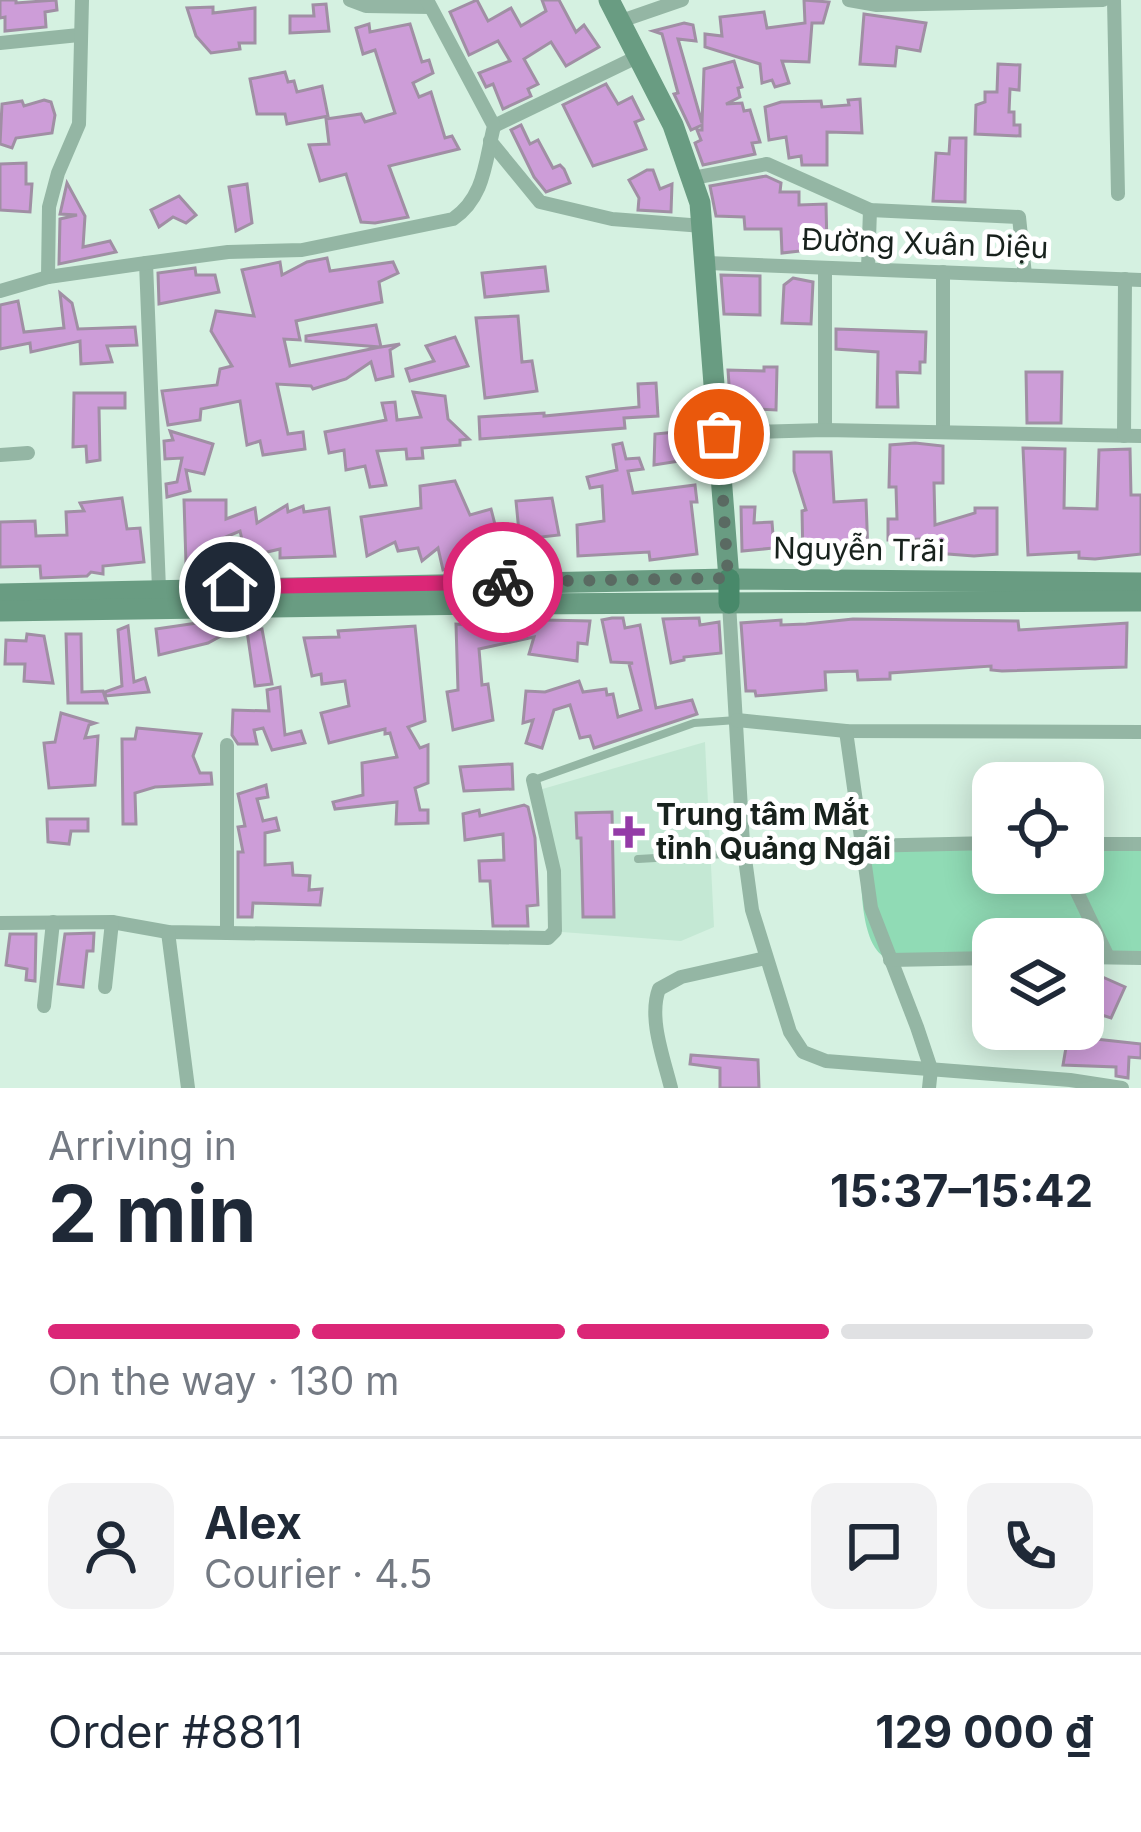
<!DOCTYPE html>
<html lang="en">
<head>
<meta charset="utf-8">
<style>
	body { margin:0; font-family:Inter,sans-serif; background:#f2f2f3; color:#1f2937; height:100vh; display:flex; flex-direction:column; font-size:45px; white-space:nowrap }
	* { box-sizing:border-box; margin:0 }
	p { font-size:39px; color:#747a83 }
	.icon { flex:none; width:66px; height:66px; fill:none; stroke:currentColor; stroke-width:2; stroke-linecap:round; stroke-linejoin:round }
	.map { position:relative; height:1088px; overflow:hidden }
	.side { display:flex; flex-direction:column; background:#fff; flex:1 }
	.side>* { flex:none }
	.controls { position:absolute; left:972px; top:762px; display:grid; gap:24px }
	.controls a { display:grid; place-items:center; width:132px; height:132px; border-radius:24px; background:#fff; box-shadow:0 6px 30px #0003; font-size:60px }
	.pin { position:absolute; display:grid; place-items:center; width:102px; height:102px; color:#fff; margin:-51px; border:6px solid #fff; border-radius:50%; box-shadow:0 3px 12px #0007 }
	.courier { position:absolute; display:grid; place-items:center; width:120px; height:120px; margin:-60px; border:9px solid #db2777; border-radius:50%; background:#fff; color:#222; box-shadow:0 3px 15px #0007 }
	.summary em { font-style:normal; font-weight:700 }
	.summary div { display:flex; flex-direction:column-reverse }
	.summary { display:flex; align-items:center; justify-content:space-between; height:204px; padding:0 48px }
	h1 { font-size:78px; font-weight:700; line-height:90px }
	.bar { display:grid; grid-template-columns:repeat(4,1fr); gap:18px 12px; align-content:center; height:144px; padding:0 48px }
	.bar i { height:15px; border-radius:9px; background:#e0e1e3 }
	.bar .selected { background:#db2777 }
	.bar p { grid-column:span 4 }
	.line { display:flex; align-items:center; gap:30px; padding:0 48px; border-top:3px solid #e0e1e3 }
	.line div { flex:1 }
	.round { display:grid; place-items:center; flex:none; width:126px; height:126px; border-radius:24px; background:#f2f2f3 }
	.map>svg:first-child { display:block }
	.built { fill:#c4e8d4 }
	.green { fill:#90dbb5 }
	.building { fill:#cd9dd8; stroke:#a08fa4; stroke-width:3 }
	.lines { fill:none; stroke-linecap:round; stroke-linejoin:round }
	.lane { stroke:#94b6a4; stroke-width:8 }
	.street { stroke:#94b6a4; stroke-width:14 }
	.secondary { stroke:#699c82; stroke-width:21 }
	.primary { stroke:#48896a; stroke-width:21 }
	.done { stroke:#5a6a62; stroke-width:12; stroke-dasharray:0 21.6 }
	.route { stroke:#db2777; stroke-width:15 }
	.poi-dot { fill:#943ba7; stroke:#fff; stroke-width:4.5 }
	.labels { text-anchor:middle; stroke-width:10; stroke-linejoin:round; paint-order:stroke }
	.street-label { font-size:30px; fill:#18221d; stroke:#fff }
	.poi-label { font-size:30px; font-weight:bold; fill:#18221d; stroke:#fff; text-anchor:start }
</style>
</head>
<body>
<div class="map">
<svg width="1141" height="1088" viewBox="0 0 1141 1088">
	<rect width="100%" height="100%" fill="#d5f1e1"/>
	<polygon class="built" points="705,742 714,927 681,941 562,932 560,874 539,790"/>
	<path class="green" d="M861,846L993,847V873H1083V847L1141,850V958L1083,956V939H993V958C971,958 906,965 889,959C858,949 861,873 861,846Z"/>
	<g class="building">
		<polygon points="0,0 16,0 16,3 56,0 57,10 45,12 46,27 5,31 5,17 0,18"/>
		<polygon points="477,0 488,21 511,8 521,26 546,11 542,0 559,0 576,32 584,25 599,47 566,66 551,42 524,59 538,84 528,89 531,96 503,109 493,84 486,87 479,73 510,61 498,41 469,55 450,12"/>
		<polygon points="804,0 829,2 823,23 812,23 809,62 782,61 789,83 775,87 772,80 762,83 760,64 705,47 705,34 722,36 720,17 764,12 767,28 805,23"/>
		<polygon points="326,4 329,31 290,33 290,16 314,16 313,5"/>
		<polygon points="213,7 213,13 255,8 255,43 239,43 240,49 211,53 196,36 187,8"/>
		<polygon points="864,14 926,23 920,51 897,47 895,66 860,64"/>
		<polygon points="684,23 693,25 696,41 678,39 702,123 704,69 734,61 742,87 738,88 740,97 726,104 742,103 744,111 750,110 760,142 752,143 755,154 703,165 695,143 701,140 697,130 702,130 702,125 691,130 674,94 678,93 662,34 653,31"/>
		<polygon points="369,24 370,32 410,24 422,62 429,60 433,73 413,83 419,97 431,92 445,138 452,136 459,149 389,166 408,217 375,223 361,222 346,174 320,181 309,145 329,144 326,119 361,114 365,122 395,113 375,50 363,54 356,28"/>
		<polygon points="998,64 1020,65 1019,90 1010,89 1009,112 1014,112 1014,125 1020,125 1020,136 975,134 976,105 985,102 985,92 997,92"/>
		<polygon points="285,72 288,82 294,81 297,92 322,86 328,116 287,124 285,114 257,114 250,79"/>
		<polygon points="606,84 618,104 632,97 643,119 635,122 646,149 593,166 563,105"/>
		<polygon points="860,99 862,133 827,132 827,165 802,165 801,156 789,158 786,137 769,140 765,107 781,102 821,101 822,107 849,105 848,100"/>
		<polygon points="44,100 51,102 55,115 52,133 16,138 12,148 0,144 2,104 22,101 24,106"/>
		<polygon points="521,125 530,144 538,140 553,168 560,165 564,169 570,183 546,192 534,177 511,130"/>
		<polygon points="950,138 966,138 965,202 933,201 936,153 949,154"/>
		<polygon points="26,163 26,184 32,184 30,212 0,210 0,164"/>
		<polygon points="647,170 653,170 660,189 672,184 671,212 638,210 639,198 629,180"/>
		<polygon points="766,176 781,183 780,192 799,192 799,205 826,204 827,248 782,253 781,229 745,229 744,217 716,216 710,186"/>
		<polygon points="67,183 85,216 83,247 110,241 116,252 59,264 60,219 77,215 60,214"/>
		<polygon points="247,184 252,223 236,231 229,187"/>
		<polygon points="179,196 196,215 186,223 173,217 159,227 151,210"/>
		<polygon points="327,258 330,271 393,262 398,273 379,282 382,302 296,321 300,340 284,339 290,366 380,347 306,341 306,336 376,325 381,347 400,344 390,350 393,376 376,380 371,362 346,379 313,389 311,386 277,384 288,434 303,432 305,449 263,455 260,441 247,445 240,401 201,409 200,420 168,425 162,391 217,385 220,369 232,366 211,331 216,311 254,316 242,270 280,262 282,275 307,262"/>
		<polygon points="545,267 548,291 485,297 482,273"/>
		<polygon points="195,268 196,275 215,275 219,292 159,304 158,273"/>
		<polygon points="721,275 760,276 760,315 724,314"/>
		<polygon points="793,278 813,282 811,324 782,323 784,285"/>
		<polygon points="60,293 72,303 78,329 135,327 137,345 107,346 112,362 81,364 80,341 31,352 30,343 0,349 0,305 18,301 24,332 64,328"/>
		<polygon points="518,316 522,362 532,361 537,391 485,398 476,318"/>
		<polygon points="836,329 926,332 925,362 920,362 920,373 897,372 898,407 877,407 878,352 836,349"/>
		<polygon points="455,337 468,366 410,381 406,369 434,361 426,346"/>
		<polygon points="764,367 777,367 776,410 757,409 758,415 731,413 728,370 764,371"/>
		<polygon points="1026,372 1062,372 1061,423 1027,423"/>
		<polygon points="656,383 658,416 624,418 625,428 480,439 479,417 544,413 544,416 639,407 638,384"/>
		<polygon points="413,392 445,396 448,419 469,439 460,440 460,445 422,448 423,458 407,459 406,449 377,451 386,485 370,487 365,466 346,470 344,450 329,453 325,432 386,420 382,403 395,402 397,420 421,417"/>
		<polygon points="74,393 125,393 125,408 99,408 100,460 87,462 86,446 73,447"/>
		<polygon points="170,431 213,444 204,474 186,470 190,491 167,497 166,484 177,482 182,458 165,459 164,441 173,440"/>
		<polygon points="676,432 676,446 690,444 692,459 654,465 655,434"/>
		<polygon points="622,443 626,459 639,458 643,469 628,471 633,493 695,485 697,502 691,502 697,554 650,560 649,552 578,556 577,525 604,521 602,486 590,488 587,477 617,470 613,445"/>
		<polygon points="915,443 943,446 943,483 934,483 935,525 975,513 975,508 997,508 997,554 974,556 922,552 922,539 888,540 888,519 897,519 896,487 889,487 890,445"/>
		<polygon points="1023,448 1065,449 1064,508 1097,509 1099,450 1130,449 1131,495 1141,495 1141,554 1095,559 1079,558 1079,552 1028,555"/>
		<polygon points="794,452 831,452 834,502 866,500 868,554 803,558 802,511 806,510 794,471"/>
		<polygon points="455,481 470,515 491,509 500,544 475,552 478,561 443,570 438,548 422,561 418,548 398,551 395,542 367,556 361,517 421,508 420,486"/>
		<polygon points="122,498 127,529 140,528 144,562 103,566 103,574 91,572 87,576 41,578 40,566 0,567 0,522 35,521 36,536 67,535 66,512 84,511 80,503"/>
		<polygon points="552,498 559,535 532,538 533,552 521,553 516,501"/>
		<polygon points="184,500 226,500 226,519 255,508 257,523 287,505 288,512 303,506 304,512 329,508 335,556 280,558 280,549 246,557 240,531 211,543 213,562 186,564"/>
		<polygon points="741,507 755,507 754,523 772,522 774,548 742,551"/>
		<polygon points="612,618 623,618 625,628 640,625 656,708 692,700 697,714 594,748 590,736 580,738 570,705 554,710 542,748 526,743 533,720 523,723 526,691 545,692 579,681 583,692 606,689 607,695 613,694 618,717 641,710 629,664 633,663 611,662 602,620"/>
		<polygon points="699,618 700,625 719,622 721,653 684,657 684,660 671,663 663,619"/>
		<polygon points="500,619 590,621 587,644 578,643 577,661 529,654 534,637 479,649 482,685 488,684 493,720 453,730 447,692 458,690 456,624 493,626 492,620"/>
		<polygon points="853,619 1018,621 1019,630 1127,623 1126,667 1002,671 991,670 991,666 890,673 890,679 858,680 857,671 825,672 826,690 756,696 755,691 746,691 741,623 781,620 781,625 806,624"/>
		<polygon points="197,623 243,624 208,643 159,655 156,629"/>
		<polygon points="128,626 134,682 145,678 149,692 106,696 105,692 122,686 118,630"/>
		<polygon points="415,626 425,721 408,727 420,748 428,745 428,783 415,788 420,810 428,810 428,823 396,824 397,802 335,809 333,802 363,795 362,763 397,757 390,733 385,734 385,729 329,743 321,713 349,706 345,681 322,684 321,674 312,676 304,638 339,637 338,631"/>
		<polygon points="262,629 272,684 255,686 247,631"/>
		<polygon points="27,634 44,636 53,683 24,681 25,664 5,664 6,640 26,641"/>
		<polygon points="66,634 81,634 82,692 103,691 107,703 68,703"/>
		<polygon points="280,687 285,735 301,731 305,743 272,750 263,728 254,730 257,744 238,744 232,735 233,710 269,711 267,690"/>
		<polygon points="61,713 95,723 89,725 85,738 98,736 95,785 49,788 44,743 55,742"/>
		<polygon points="137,728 201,734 193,756 200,773 211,773 212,784 155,787 135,793 136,824 123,824 122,739 135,739"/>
		<polygon points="512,764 513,789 464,791 460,767"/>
		<polygon points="266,785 268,797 257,799 263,821 276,818 279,830 265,833 265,865 292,863 293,875 310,876 309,890 322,889 320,905 253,903 252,917 238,917 238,852 243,852 238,827 245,826 238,794"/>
		<polygon points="524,805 528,807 535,838 538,905 527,906 528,926 493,926 490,881 480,881 479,861 504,860 503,834 465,840 463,814 479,810 480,816"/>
		<polygon points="612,812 614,917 583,917 581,838 577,838 576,813"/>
		<polygon points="47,819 88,819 88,831 71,831 69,844 48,842"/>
		<polygon points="94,933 93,951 87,951 83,987 58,984 65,934"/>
		<polygon points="10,934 36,934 35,981 26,980 27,969 6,965"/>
		<polygon points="1098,975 1125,987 1111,1018 1083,1009 1087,986 1092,988"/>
		<polygon points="1068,1036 1141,1044 1141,1058 1129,1057 1128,1078 1116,1076 1116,1067 1063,1065"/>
		<polygon points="691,1055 758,1060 759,1088 720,1088 720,1068 690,1064"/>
	</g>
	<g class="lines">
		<g class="lane">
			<polyline points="534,780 694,723 737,720"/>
			<polyline points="638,859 743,853"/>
		</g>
		<g class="street">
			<polyline points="350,0 366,6 430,7"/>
			<polyline points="849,0 877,5 1103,0"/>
			<polyline points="1114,0 1118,194"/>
			<polyline points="621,21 682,0"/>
			<polyline points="0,43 79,35"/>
			<polyline points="494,126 639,56"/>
			<polyline points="490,141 540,202 612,219 703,226"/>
			<polyline points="693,178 767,164 870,210 1019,217 1025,275"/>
			<polyline points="146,263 159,589"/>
			<polyline points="707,263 1141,280"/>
			<polyline points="825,268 825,430"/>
			<polyline points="868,269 870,210"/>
			<polyline points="48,277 49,207 58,173 79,124 82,0"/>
			<path d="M0,291L48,277L146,263L228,252L302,250L453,219C485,197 485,162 494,126L427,0"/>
			<polyline points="943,431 943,272"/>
			<polyline points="719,433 825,430 1141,436"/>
			<polyline points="1124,436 1125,279"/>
			<polyline points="0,455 28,453"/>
			<polyline points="729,603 743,844 752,910 790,1032 803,1052 826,1061 1070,1080 1122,1088"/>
			<polyline points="737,720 846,731 1141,732"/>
			<polyline points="846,731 871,908 917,1027 931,1069 929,1088"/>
			<polyline points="1083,844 1141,844"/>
			<polyline points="861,846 993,843"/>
			<polyline points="1068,873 1108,957"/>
			<polyline points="0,923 112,922 168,932 548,938 555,931 554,871 533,780"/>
			<polyline points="168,932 188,1088"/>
			<polyline points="227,933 227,745"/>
			<polyline points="1083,957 1141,958"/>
			<polyline points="890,960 993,958"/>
			<polyline points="105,987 112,922"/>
			<polyline points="44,1006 53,922"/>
			<path d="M671,1088C664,1059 648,1018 659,989L681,977L766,958"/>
		</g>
		<g class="secondary">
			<polyline points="609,0 673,125 700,203 729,579"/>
			<polyline points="0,594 729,579 1141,583"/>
			<polyline points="0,611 482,604 1141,601"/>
		</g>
		<g class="primary">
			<polyline points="729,579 729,603"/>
			<polyline points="265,586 266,608"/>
		</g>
	</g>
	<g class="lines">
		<polyline class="done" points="503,582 728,578 719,434"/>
		<polyline class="route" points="230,587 503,582"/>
	</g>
	<path class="poi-dot" d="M623 814h12v12h12v12h-12v12h-12v-12h-12v-12h12z"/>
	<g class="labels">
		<g class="street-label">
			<text transform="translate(925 244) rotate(2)" y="10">Đường Xuân Diệu</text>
			<text transform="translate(859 550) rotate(1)" y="10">Nguyễn Trãi</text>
		</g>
		<g class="poi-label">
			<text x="656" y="825">Trung tâm Mắt<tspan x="656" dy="34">tỉnh Quảng Ngãi</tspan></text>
		</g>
	</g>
</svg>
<div class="controls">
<a><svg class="icon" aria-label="locate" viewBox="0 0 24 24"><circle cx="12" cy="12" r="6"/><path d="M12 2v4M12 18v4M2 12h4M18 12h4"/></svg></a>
<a><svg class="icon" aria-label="layers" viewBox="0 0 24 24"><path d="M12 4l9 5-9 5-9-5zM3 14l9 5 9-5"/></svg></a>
</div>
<div class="pin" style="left:719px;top:434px;background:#ea580c"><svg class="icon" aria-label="bag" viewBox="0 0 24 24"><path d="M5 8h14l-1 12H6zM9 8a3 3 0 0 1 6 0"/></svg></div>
<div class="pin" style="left:230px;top:587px;background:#1f2937"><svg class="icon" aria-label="home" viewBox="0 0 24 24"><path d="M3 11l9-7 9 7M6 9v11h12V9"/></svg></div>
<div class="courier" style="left:503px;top:582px"><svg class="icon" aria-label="bike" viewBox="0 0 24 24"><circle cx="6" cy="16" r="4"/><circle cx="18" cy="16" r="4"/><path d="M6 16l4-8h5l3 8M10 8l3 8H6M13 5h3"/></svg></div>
</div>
<section class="side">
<div class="summary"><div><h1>2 min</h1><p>Arriving in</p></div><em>15:37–15:42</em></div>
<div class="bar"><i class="selected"></i><i class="selected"></i><i class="selected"></i><i></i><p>On the way · 130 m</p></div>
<div class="line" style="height:216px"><a class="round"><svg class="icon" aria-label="person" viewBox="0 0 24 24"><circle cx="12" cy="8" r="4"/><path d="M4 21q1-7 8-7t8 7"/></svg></a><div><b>Alex</b><p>Courier · 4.5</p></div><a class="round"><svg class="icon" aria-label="chat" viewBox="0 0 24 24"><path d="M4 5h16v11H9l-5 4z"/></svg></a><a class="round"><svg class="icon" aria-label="phone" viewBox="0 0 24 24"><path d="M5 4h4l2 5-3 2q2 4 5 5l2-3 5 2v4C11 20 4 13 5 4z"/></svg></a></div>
<div class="line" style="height:156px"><div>Order #8811</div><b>129 000 ₫</b></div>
</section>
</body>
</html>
